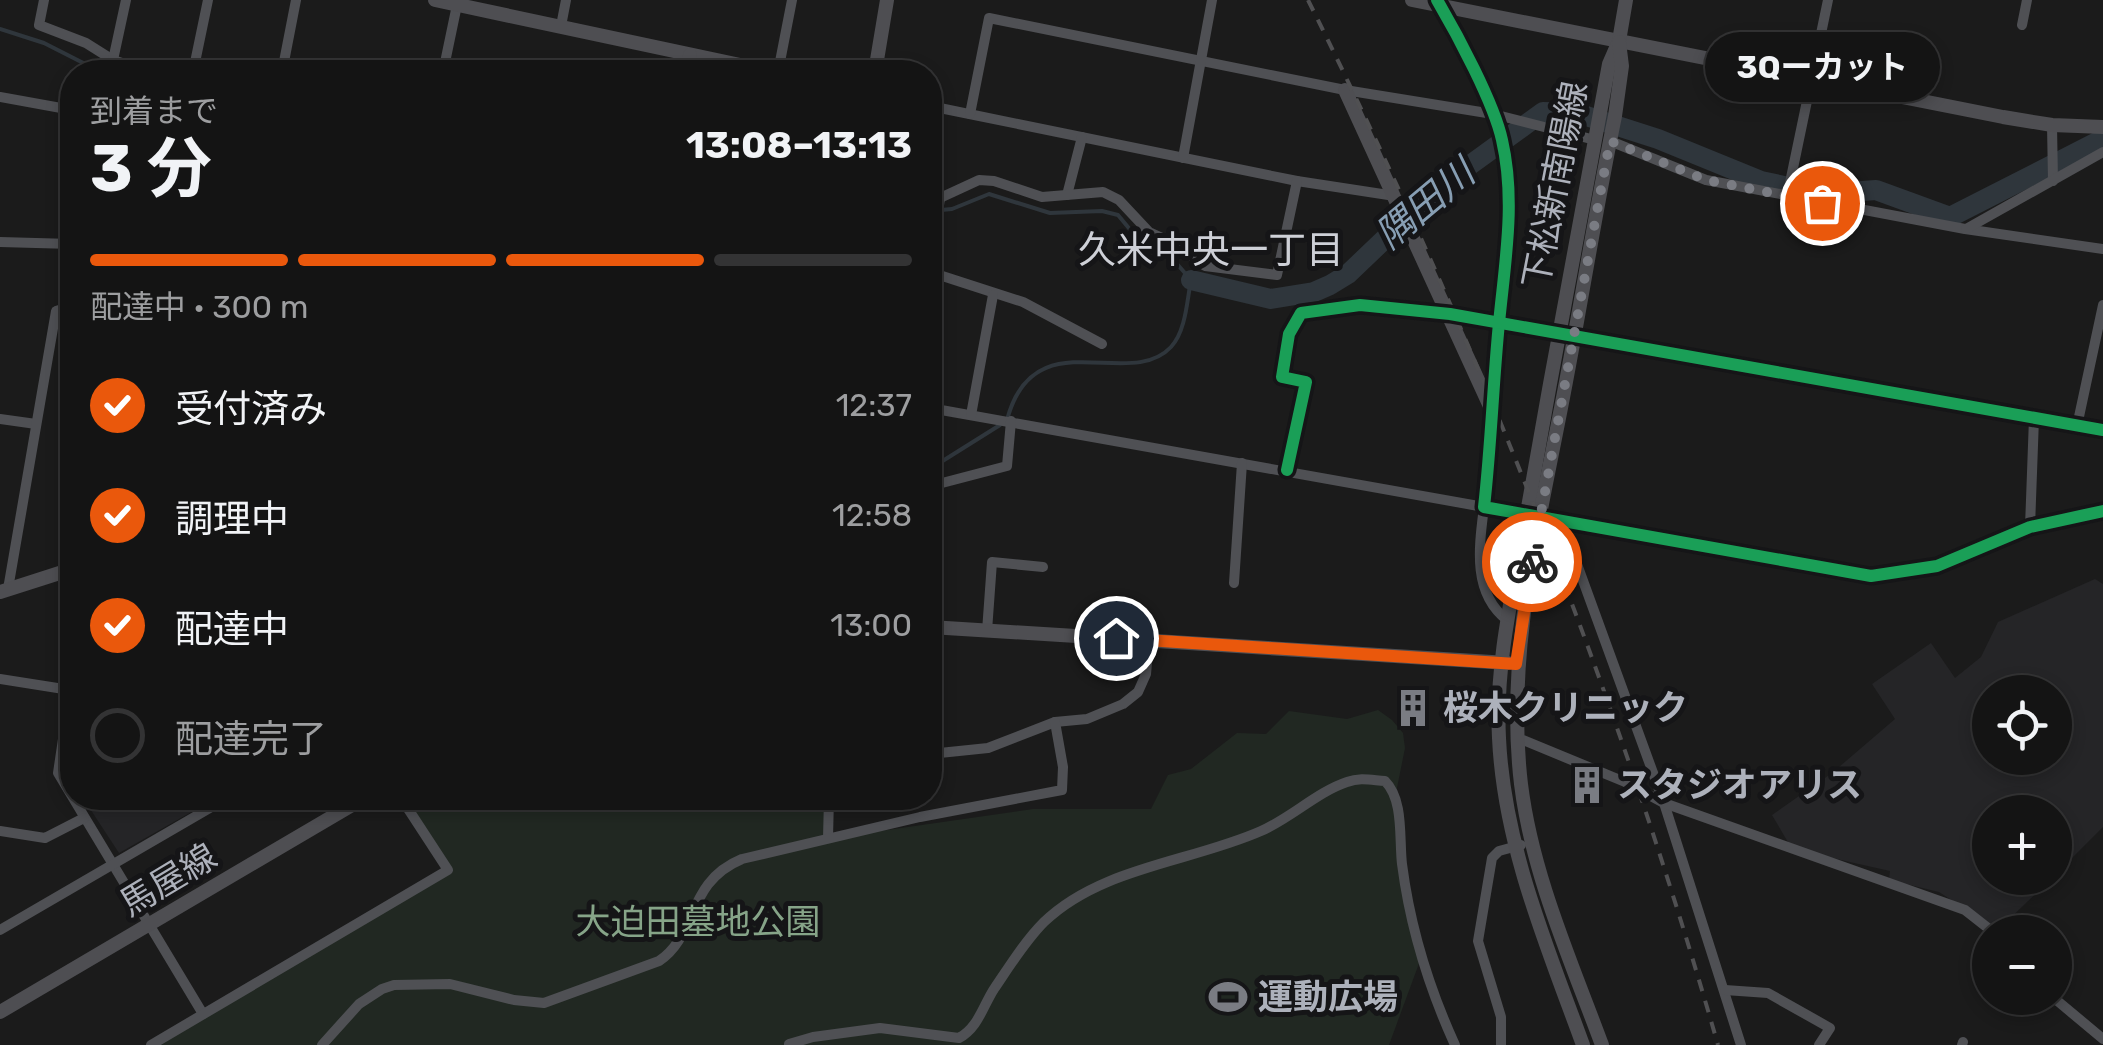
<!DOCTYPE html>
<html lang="ja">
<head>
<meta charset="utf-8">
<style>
	body { margin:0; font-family:Rubik,"Noto Sans JP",sans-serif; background:#1d1d1d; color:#f1f3f6; height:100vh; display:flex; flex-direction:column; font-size:38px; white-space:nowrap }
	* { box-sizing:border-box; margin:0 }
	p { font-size:32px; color:#9d9ea0 }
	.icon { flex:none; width:55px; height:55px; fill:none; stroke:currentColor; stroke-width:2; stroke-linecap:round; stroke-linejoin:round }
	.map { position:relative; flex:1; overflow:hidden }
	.sheet { position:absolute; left:60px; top:60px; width:882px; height:750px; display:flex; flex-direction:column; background:#141414; border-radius:40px; box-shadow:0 5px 15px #0003,0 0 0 2px #333334 }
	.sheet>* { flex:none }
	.tools { position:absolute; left:1972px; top:675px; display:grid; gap:20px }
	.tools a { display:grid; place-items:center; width:100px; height:100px; border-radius:50%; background:#141414; box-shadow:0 5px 15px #0003,0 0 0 2px #333334; font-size:50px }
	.pin { position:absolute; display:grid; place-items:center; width:85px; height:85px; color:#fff; margin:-42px; border:5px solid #fff; border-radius:50%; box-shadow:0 2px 10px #0007 }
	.courier { position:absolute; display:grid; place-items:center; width:100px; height:100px; margin:-50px; border:8px solid #ea580c; border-radius:50%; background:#fff; color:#222; box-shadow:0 2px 12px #0007 }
	.bubble { position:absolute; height:70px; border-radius:35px; background:#141414; box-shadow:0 5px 15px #0003,0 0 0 2px #333334; font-size:32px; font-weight:700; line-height:70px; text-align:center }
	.headline em { font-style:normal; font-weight:700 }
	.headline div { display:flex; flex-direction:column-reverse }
	.headline { display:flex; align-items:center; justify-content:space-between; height:170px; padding:0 30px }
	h1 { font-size:65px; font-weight:700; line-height:75px }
	.bar { display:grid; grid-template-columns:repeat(4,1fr); gap:15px 10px; align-content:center; height:120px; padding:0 30px }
	.bar i { height:12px; border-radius:8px; background:#333334 }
	.bar .active { background:#ea580c }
	.bar p { grid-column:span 4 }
	ol { padding:0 30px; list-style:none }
	li { display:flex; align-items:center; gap:30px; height:110px }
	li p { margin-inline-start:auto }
	li .icon { padding:10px; border-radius:50%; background:#ea580c; color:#fff; stroke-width:4 }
	li:last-child { color:#9d9ea0 }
	li i { width:55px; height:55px; border:5px solid #333334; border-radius:50% }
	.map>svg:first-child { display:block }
	.built { fill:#252527; fill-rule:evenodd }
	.green { fill:#212822 }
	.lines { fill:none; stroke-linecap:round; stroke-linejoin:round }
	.stream { stroke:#2f363c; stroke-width:4 }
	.river { stroke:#2f363c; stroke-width:20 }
	.street { stroke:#4f5054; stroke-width:10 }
	.secondary { stroke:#4e4e52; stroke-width:14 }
	.rail { stroke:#505052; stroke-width:4; stroke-dasharray:12 10; stroke-linecap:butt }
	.cycleway-casing { stroke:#151517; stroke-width:19 }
	.cycleway { stroke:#1a9f57; stroke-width:12 }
	.done { stroke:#7a7c83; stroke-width:10; stroke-dasharray:0 18 }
	.route { stroke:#ea580c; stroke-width:12 }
	.labels { text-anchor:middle; stroke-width:10; stroke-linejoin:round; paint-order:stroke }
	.street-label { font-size:35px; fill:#adb1bb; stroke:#151517 }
	.poi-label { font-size:35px; font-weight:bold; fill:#adb1bb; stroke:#151517; text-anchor:start }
	.park-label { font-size:35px; fill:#86a488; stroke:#151517 }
	.water-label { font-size:38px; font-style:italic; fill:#879eb3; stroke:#151517 }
	.neighbourhood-label { font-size:38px; fill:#ced0d7; stroke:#151517 }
</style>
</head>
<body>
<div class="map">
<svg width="2103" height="1045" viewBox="0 0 2103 1045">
	<rect width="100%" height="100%" fill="#1b1b1b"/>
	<g class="built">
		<path d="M2095,579L2103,584V827L2055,875V812H1990V878H2052L1998,930L1939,892L1889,880L1890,871L1792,849L1772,815L1832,773L1895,719L1872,684L1931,643L1955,678L1981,657L1998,622ZM1990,692H2055V758H1990Z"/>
		<polygon points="83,798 216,798 119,853"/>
	</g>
	<polygon class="green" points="1378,710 1392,720 1403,733 1405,748 1396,793 1400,844 1421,958 1389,1045 151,1045 448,872 404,798 825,798 824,839 1033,809 1151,809 1168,775 1191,769 1237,733 1266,734 1289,711 1347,719"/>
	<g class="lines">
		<g class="stream">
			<polyline points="0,29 44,43 101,72"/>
			<path d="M930,211L952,209L989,194L1050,213L1102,211L1118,215L1142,244L1171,257L1191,280C1187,300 1186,331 1171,347C1129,392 1034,318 1007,420"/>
			<polyline points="930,472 933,467 1000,425"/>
		</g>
		<polyline class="river" points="1191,280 1271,299 1314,292 1330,285 1348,274 1437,189 1543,112 1577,113 1658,139 1761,181 1822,194 1876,190 1950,217 2103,139"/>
		<g class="street">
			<polyline points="44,0 39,25 86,43 113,60"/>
			<polyline points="126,0 113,60 131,66 191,72"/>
			<polyline points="1441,5 1502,137 1510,192 1509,241 1499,325 1494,413"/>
			<polyline points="2022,25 2027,0"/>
			<polyline points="561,26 566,0"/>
			<polyline points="193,72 208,0"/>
			<polyline points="282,72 296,0"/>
			<polyline points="443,72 457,5"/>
			<polyline points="778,72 792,0"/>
			<polyline points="0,97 72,110"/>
			<polyline points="930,106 1297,181 1395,196"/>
			<polyline points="970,114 989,18 1345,90 1493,114 1595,140"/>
			<polyline points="2052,125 2053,181"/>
			<polyline points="1610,141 1706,180 1965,229 2103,249"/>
			<polyline points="1183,158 1212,0"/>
			<polyline points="1067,195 1082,137"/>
			<polyline points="930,196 940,198 930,270"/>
			<polyline points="1787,197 1828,0"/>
			<polyline points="940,198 979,180 994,181 1042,197 1103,192 1119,200 1149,232 1171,242 1205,266 1277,275 1297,181"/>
			<polyline points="1966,229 2103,152"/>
			<polyline points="0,242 72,244"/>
			<polyline points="930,272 1023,302 1102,344"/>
			<path d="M930,408L1484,507C1479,547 1472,593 1507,620"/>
			<polyline points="971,415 993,295"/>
			<polyline points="0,419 36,424"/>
			<polyline points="2077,426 2103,305"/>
			<polyline points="1287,470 1306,382 1282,377 1289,334 1301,313 1360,305 1450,314 2103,430"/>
			<polyline points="942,483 1007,466 1011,421"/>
			<polyline points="1540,518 1871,576 1937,566 2030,527 2103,511"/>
			<polyline points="1562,523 1664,803 1741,1045"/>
			<polyline points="2030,527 2034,418"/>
			<polyline points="1234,583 1242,463"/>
			<polyline points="8,589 56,311 72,306"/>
			<polyline points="987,631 992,562 1043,567"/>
			<polyline points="72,678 58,773 203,1014"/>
			<polyline points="0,679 70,690"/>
			<polyline points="1518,738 1625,782 1664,803 1965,910 1993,932"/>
			<polyline points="930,754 988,748 1055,722 1087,719 1123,704 1138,692 1146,674 1149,640"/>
			<polyline points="0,831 45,838 84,818"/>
			<polyline points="828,838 829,798"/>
			<polyline points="0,930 227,798"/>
			<polyline points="1725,990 1768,993 1830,1028 1819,1045"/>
			<polyline points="2054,998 2103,1039"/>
			<path d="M789,1044L813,1037L880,1028L959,1038C978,1028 983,1006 994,989C1009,967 1025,941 1044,922C1101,867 1191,862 1261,831C1291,818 1317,792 1347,782C1360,777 1371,780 1385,781C1404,800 1399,838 1402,864C1410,926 1429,988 1455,1045"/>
			<polyline points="151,1045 448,870 401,798"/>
			<path d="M322,1045L359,1004L382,989L394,985L450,984L514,1000L544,1003L659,961C698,935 686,882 742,859L920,817L1062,790L1063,767L1055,722"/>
			<polyline points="1501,1045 1501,1017 1478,941 1492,858 1499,851 1521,845"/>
			<polyline points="1962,1045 1963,1042"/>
		</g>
		<g class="secondary">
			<polyline points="435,0 773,72"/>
			<polyline points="1412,0 2003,117 2052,125 2103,127"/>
			<polyline points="686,72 690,55"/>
			<polyline points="875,72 887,0"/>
			<polyline points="1345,90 1494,415 1484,507 1533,516"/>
			<polyline points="0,592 72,569"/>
			<polyline points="930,627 1508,663"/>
			<polyline points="0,1012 364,798"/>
			<path d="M1583,1045C1547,946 1504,846 1499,738C1495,662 1514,587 1527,513C1553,363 1582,213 1609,64L1619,41L1626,0"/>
			<path d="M1602,1045C1571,961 1532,874 1521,784C1506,657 1537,532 1561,408C1580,311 1595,213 1615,116L1622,66L1619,42"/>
		</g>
		<path class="rail" d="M1308,0C1475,335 1615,685 1718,1045"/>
		<g class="cycleway-casing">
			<g id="cycleway">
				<path d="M1437,0C1457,34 1494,103 1502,140C1516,201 1505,261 1499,323C1493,384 1491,446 1484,507L1871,576L1937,566L2030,527L2103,511"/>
				<polyline points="1287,470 1306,382 1282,377 1289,334 1301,313 1360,305 1450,314 2103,430"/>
			</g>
		</g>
		<use href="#cycleway" class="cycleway"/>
	</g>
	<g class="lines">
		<polyline class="done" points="1532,562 1610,141 1706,180 1822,203"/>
		<polyline class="route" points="1116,638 1516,664 1532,562"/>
	</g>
	<defs>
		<g id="building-bare" transform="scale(3)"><path d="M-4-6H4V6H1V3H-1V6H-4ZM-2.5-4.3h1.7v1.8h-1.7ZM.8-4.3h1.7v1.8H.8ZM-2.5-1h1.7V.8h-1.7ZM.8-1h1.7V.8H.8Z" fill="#7a7c83" stroke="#151517" stroke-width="2.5" paint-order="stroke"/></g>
		<g id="stadium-bare" transform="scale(3)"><path d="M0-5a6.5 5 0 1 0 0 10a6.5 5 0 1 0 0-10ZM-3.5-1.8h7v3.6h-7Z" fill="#7a7c83" stroke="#151517" stroke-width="2.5" paint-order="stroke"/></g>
	</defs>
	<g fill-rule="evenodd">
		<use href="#building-bare" x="1413" y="708"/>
		<use href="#building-bare" x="1587" y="785"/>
		<use href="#stadium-bare" x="1228" y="997"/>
	</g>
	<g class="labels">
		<g class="street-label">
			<text transform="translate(1555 185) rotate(-79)" y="12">下松新南陽線</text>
			<text transform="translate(168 880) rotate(-31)" y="12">馬屋線</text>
		</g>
		<g class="poi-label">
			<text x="1443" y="720">桜木クリニック</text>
			<text x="1617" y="797">スタジオアリス</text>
			<text x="1258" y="1009">運動広場</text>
		</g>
		<g class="park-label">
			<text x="698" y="934">大迫田墓地公園</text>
		</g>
		<g class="water-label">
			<text transform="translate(1425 204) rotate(-40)" y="13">隅田川</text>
		</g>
		<g class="neighbourhood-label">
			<text x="1211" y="263">久米中央一丁目</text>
		</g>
	</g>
</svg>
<div class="tools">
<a><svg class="icon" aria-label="locate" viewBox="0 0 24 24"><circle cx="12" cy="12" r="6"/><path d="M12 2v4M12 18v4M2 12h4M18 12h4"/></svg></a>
<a>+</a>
<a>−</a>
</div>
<div class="pin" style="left:1822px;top:203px;background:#ea580c"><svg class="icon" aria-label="bag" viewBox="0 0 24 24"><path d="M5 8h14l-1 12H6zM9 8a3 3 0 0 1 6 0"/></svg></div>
<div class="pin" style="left:1116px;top:638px;background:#1f2937"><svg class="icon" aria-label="home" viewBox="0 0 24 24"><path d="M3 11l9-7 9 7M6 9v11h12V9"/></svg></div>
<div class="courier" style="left:1532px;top:562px"><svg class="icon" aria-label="bike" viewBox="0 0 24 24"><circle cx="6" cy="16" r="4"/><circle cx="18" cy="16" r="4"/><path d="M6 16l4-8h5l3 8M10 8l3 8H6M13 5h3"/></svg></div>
<div class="bubble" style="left:1705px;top:32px;width:235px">3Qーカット</div>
<section class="sheet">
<div class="headline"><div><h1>3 分</h1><p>到着まで</p></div><em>13:08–13:13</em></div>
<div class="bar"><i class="active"></i><i class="active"></i><i class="active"></i><i></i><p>配達中 · 300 m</p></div>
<ol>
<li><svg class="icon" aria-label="check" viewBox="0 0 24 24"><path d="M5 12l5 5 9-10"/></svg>受付済み<p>12:37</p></li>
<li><svg class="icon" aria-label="check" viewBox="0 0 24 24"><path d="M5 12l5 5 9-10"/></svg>調理中<p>12:58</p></li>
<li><svg class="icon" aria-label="check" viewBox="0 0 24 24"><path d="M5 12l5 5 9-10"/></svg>配達中<p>13:00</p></li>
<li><i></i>配達完了</li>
</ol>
</section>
</div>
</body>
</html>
